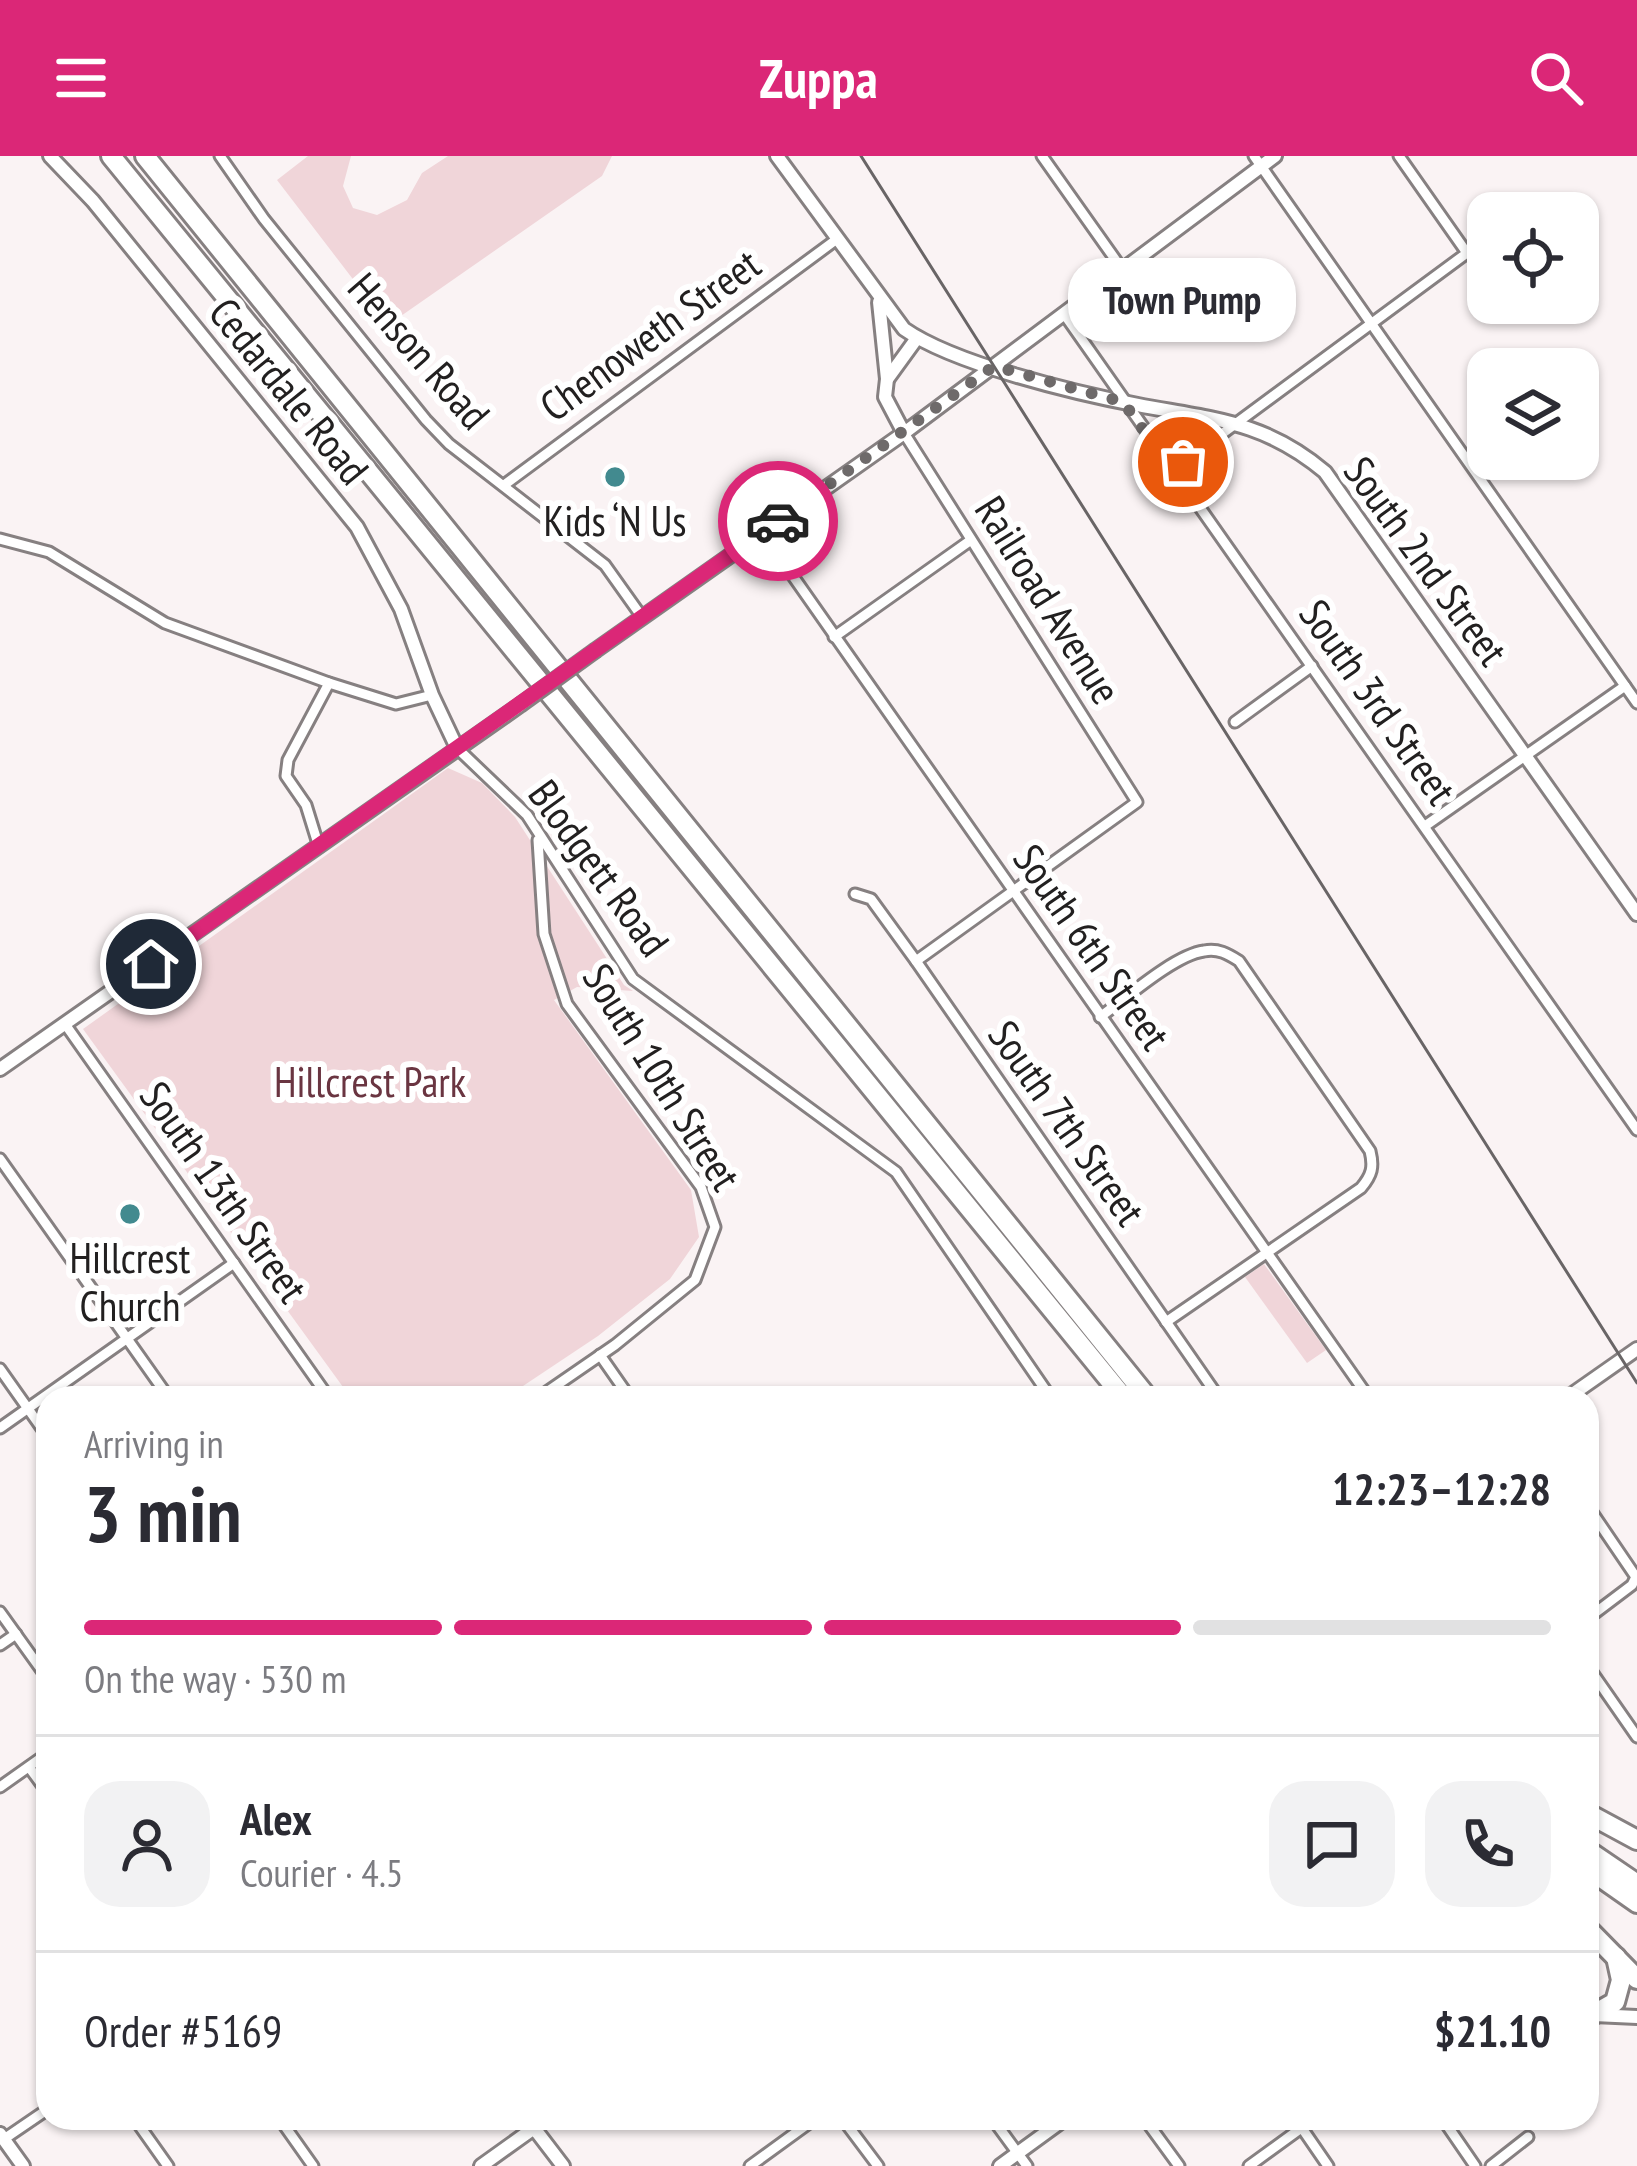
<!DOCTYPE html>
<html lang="en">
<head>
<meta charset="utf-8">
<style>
	body { margin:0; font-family:"PT Sans Narrow",sans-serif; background:#f2f2f3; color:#2b2b33; height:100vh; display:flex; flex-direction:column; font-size:45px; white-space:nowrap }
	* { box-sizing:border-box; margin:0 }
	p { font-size:39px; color:#7c7c81 }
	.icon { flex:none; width:66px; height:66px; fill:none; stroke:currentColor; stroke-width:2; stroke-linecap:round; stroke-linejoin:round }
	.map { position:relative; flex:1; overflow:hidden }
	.side { position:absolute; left:36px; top:1230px; width:1563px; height:744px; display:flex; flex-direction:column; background:#fff; border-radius:36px; box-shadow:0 3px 9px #0004 }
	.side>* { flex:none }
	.controls { position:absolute; left:1467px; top:36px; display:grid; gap:24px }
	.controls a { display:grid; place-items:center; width:132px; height:132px; border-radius:24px; background:#fff; box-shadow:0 3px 9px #0004; font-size:60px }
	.pin { position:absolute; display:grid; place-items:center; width:102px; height:102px; color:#fff; margin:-51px; border:6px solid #fff; border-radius:50%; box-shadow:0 3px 12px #0007 }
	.courier { position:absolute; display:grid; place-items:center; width:120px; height:120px; margin:-60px; border:9px solid #db2777; border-radius:50%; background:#fff; color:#222; box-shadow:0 3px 15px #0007 }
	.bubble { position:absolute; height:84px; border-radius:36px; background:#fff; box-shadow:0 3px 9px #0004; font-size:39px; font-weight:700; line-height:84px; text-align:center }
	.overview em { font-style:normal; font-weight:700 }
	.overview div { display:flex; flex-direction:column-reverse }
	.overview { display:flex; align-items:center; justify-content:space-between; height:204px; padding:0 48px }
	h1 { font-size:78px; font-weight:700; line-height:90px }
	.bar { display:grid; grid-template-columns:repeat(4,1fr); gap:18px 12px; align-content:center; height:144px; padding:0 48px }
	.bar i { height:15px; border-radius:9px; background:#e1e1e2 }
	.bar .selected { background:#db2777 }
	.bar p { grid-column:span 4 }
	.line { display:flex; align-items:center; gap:30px; padding:0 48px; border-top:3px solid #e1e1e2 }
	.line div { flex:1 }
	.round { display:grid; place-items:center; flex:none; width:126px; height:126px; border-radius:36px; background:#f2f2f3 }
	header { display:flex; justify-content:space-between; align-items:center; height:156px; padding:0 48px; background:#db2777; color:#fff; font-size:54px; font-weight:700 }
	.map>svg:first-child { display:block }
	.green { fill:#f0d5d9 }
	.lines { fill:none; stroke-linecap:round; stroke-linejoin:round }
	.minor-casing { stroke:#868081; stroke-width:15 }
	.tertiary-casing { stroke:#868081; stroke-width:18 }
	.motorway-casing { stroke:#868081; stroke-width:24 }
	.minor { stroke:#fff; stroke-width:9 }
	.tertiary { stroke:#fff; stroke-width:12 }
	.motorway { stroke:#fff; stroke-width:18 }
	.rail { stroke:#696566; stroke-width:3 }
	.tertiary-bridge-casing { stroke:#868081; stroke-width:18; stroke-linecap:butt }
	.tertiary-bridge { stroke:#fff; stroke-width:12 }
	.done { stroke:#6e6a6a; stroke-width:12; stroke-dasharray:0 21.6 }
	.route { stroke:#db2777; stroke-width:15 }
	.poi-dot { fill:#428a8f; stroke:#fff; stroke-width:4.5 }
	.labels { text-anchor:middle; stroke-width:12; stroke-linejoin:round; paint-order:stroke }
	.street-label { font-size:42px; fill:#222020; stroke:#fff }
	.poi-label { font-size:42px; fill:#222020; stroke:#fff }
	.park-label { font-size:42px; fill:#6a3541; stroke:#fff }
</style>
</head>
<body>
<header><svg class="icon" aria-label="menu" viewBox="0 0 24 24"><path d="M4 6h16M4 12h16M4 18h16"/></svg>Zuppa<svg class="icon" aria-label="search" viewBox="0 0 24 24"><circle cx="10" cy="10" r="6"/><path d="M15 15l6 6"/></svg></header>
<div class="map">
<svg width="1637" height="2010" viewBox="0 0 1637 2010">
	<rect width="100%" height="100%" fill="#faf3f4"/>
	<g class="green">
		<polygon points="308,0 351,0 343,30 353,52 377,59 407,44 422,17 448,0 612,0 602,20 388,169 277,24"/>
		<polygon points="448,612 482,627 515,661 624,829 633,835 577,831 554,844 691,1034 699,1081 670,1123 598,1180 505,1242 351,1242 83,873"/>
		<polygon points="1264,1108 1326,1194 1307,1207 1245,1121"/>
	</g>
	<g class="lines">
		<g class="minor-casing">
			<g id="minor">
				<polyline points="220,0 264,63 426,264 449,288 605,409 642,461"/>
				<polyline points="1042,0 1122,113"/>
				<polyline points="1254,0 1637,547"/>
				<polyline points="1064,158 1637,974"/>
				<polyline points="904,277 1137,646 916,805"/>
				<polyline points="1173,314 1467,97 1399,0"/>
				<polyline points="504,329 837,83"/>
				<polyline points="762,376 1369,1242"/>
				<polyline points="0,383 49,396 165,467 329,527 396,548 432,539"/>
				<polyline points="834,481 971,384"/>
				<polyline points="1235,566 1312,510"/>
				<polyline points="457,592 527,659 633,823 896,1016 1051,1242"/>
				<polyline points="1425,670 1625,530"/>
				<polyline points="319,691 306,649 286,620 288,604 329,527"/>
				<polyline points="855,738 871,743 916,805 1219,1242"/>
				<path d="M1100,861C1125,843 1174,799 1204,795C1218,792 1228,798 1239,805L1370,995C1374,1011 1372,1019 1361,1032L1166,1166"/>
				<polyline points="65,868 329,1242"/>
				<polyline points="0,1003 169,1242"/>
				<polyline points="600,1199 630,1242"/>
				<polyline points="0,1213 48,1281"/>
				<polyline points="538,1242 615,1189 695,1124 715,1071 701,1031 567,848 544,778 538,684"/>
				<polyline points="0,1272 234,1107"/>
				<polyline points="1587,1349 1636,1421 1632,1429 1587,1463"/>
				<polyline points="0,1456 48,1523"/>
				<polyline points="0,1489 16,1478"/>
				<polyline points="1587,1509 1637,1581"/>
				<polyline points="29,1611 48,1637"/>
				<polyline points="0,1631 48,1597"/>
				<polyline points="134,1962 168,2010"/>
				<polyline points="279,1962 313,2010"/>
				<polyline points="526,1962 534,1972 549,1962"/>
				<polyline points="842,1962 878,2010"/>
				<polyline points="992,1962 1027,2010"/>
				<polyline points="1144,1962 1179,2010"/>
				<polyline points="1295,1962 1328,2010"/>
				<polyline points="1442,1962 1475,2010"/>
				<polyline points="4,1983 48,1953"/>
				<polyline points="750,2010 816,1962"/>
				<polyline points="1249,2010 1315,1962"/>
				<polyline points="1491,2010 1528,1981"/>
			</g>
		</g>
		<g class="tertiary-casing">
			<g id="tertiary">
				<polyline points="50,0 93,45 357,371 401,453 432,539 457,592"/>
				<path d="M777,0L904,173C954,208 1075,237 1138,249C1212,263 1265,265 1325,316L1637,758"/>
				<polyline points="879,146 887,223 885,241 904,277"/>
				<polyline points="888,222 917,182"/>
				<polyline points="596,494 904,277 1275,0"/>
				<polyline points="0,913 520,549"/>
				<polyline points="1567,1242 1637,1193"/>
				<polyline points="1594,1859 1637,1861"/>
				<polyline points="0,1978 23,2010"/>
				<polyline points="481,2010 534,1972 563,2010"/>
				<polyline points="1000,2010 1066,1962"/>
			</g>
		</g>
		<g class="motorway-casing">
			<g id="motorway">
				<polyline points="111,0 1124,1242"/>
				<polyline points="145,0 1148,1242"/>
				<polyline points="1587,1657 1637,1684"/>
				<polyline points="1587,1694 1637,1728"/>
				<polyline points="1587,1712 1637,1747"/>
				<polyline points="1587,1772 1637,1823"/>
				<polyline points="1592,1859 1615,1846 1621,1824 1616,1801"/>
			</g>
		</g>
		<use href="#minor" class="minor"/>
		<use href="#tertiary" class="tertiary"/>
		<use href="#motorway" class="motorway"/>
		<polyline class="rail" points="861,0 1637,1227"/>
		<g class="tertiary-bridge-casing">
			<polyline id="tertiary-bridge" points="520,549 596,494"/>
		</g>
		<use href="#tertiary-bridge" class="tertiary-bridge"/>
	</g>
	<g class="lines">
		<polyline class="done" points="778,365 994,210 1123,246 1173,314 1183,306"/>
		<polyline class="route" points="151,808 778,365"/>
	</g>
	<g class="poi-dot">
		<circle cx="615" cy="321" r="12"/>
		<circle cx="130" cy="1058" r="12"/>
	</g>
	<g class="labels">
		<g class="street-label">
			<text transform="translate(650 179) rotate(-36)" y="15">Chenoweth Street</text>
			<text transform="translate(419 195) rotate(49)" y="15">Henson Road</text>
			<text transform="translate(289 235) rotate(51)" y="15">Cedardale Road</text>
			<text transform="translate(1426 405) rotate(54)" y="15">South 2nd Street</text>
			<text transform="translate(1048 444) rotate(58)" y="15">Railroad Avenue</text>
			<text transform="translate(1378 546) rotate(55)" y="15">South 3rd Street</text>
			<text transform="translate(599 712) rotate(54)" y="15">Blodgett Road</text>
			<text transform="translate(1092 791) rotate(55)" y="15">South 6th Street</text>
			<text transform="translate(662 921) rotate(58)" y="15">South 10th Street</text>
			<text transform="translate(1067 967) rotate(55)" y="15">South 7th Street</text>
			<text transform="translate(224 1036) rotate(55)" y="15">South 13th Street</text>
		</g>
		<g class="poi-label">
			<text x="615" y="380">Kids ‘N Us</text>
			<text x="130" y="1117">Hillcrest<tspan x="130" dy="48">Church</tspan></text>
		</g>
		<g class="park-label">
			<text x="370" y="941">Hillcrest Park</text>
		</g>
	</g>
</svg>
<div class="controls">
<a><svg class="icon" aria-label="locate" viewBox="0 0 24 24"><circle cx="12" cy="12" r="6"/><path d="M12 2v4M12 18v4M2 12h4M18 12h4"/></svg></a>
<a><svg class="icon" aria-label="layers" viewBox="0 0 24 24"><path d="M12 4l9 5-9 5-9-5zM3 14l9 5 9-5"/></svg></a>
</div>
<div class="pin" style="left:1183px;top:306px;background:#ea580c"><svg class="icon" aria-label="bag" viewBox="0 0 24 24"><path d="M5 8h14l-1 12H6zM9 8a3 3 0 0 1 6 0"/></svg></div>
<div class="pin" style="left:151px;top:808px;background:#1f2937"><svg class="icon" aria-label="home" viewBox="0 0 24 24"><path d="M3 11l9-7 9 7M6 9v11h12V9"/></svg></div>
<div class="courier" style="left:778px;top:365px"><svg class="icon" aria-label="car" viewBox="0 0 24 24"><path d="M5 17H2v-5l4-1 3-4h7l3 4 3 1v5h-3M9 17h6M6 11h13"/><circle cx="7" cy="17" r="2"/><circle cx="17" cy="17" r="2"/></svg></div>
<div class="bubble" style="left:1068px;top:102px;width:228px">Town Pump</div>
<section class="side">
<div class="overview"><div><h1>3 min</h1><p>Arriving in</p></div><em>12:23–12:28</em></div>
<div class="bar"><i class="selected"></i><i class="selected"></i><i class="selected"></i><i></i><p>On the way · 530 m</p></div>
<div class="line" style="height:216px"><a class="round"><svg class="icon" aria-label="person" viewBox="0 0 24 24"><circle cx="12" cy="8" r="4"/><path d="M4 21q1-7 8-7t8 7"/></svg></a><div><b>Alex</b><p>Courier · 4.5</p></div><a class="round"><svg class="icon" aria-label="chat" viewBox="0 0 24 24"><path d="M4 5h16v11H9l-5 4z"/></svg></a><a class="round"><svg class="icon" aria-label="phone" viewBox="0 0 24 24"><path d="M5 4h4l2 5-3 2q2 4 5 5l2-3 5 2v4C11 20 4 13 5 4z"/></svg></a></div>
<div class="line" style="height:156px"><div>Order #5169</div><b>$21.10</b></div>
</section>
</div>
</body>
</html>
